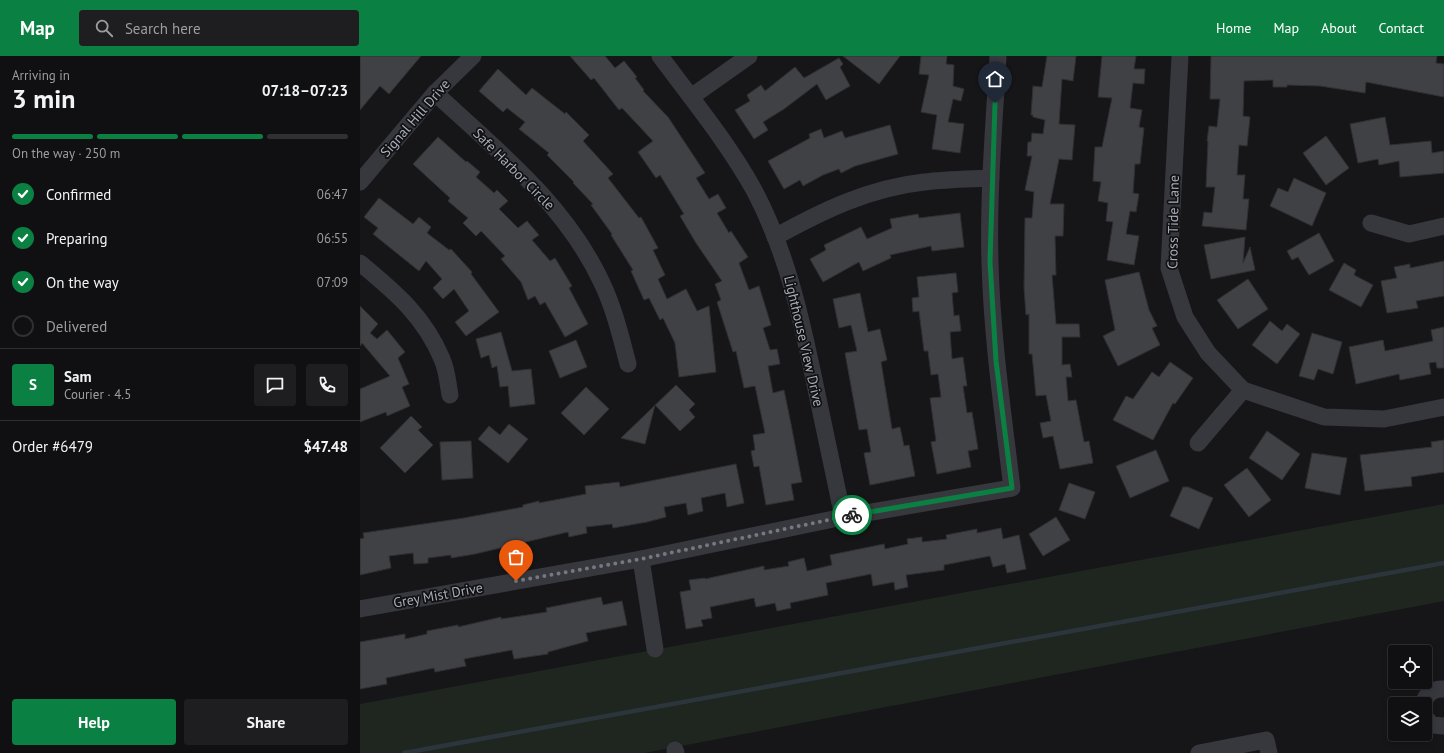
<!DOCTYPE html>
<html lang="en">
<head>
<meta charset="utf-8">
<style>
	body { margin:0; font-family:"PT Sans",sans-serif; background:#1e1e20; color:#f1f3f6; height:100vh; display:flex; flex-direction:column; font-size:15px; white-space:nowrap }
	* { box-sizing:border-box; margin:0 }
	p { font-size:13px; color:#9c9d9f }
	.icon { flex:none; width:22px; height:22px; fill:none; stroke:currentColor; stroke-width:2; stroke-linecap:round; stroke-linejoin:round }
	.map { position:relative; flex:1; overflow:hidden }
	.sheet { display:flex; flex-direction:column; background:#101012; width:360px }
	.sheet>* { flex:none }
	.tools { position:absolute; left:1028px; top:589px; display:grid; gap:8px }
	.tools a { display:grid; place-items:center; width:44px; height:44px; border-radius:4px; background:#101012; box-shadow:0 2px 6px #0003,0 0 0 1px #303032; font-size:20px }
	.pin { position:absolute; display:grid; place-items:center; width:34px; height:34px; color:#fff; margin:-41px -17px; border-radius:50% 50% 50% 0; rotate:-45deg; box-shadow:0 0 4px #0007 }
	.pin .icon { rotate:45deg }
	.courier { position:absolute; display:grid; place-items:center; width:40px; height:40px; margin:-20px; border:3px solid #0b8043; border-radius:50%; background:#fff; color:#222; box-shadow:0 1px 5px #0007 }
	.overview em { font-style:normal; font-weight:700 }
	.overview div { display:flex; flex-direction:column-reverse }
	.overview { display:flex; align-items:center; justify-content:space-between; height:68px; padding:0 12px }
	h1 { font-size:26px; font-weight:700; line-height:30px }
	.bar { display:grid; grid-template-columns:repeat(4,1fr); gap:6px 4px; align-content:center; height:48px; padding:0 12px }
	.bar i { height:5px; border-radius:3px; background:#303032 }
	.bar .active { background:#0b8043 }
	.bar p { grid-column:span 4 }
	.line { display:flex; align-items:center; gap:10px; padding:0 12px; border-top:1px solid #303032 }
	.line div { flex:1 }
	.round { display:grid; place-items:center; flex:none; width:42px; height:42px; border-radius:4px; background:#1e1e20 }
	ol { padding:0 12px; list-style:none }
	li { display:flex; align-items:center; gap:12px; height:44px }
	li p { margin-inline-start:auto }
	li .icon { padding:4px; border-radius:50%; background:#0b8043; color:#fff; stroke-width:4 }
	li:last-child { color:#9c9d9f }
	li i { width:22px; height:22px; border:2px solid #303032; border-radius:50% }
	.action { display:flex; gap:8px; margin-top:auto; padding:8px 12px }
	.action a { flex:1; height:46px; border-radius:4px; background:#0b8043; color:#fff; font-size:16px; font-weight:700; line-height:46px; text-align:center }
	.action a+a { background:#1e1e20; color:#f1f3f6 }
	header { display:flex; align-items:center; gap:24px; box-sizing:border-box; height:56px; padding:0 20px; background:#0b8043; color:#fff }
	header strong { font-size:19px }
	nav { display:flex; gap:22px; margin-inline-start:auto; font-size:14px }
	.search { width:280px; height:36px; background:#1e1e20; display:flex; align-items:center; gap:10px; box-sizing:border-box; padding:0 14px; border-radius:4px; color:#9c9d9f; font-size:15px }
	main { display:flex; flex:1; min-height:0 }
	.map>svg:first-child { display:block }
	.green { fill:#1e261f }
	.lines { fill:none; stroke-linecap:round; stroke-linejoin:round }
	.stream { stroke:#2c353c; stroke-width:4.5 }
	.building { fill:#404145; stroke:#303034 }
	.street { stroke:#37383d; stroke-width:17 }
	.done { stroke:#757880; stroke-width:4; stroke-dasharray:0 7.2 }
	.route { stroke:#0b8043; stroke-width:5 }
	.labels { text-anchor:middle; stroke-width:3.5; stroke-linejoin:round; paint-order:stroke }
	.street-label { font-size:14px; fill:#a8adb8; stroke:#111113 }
</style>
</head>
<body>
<header>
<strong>Map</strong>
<div class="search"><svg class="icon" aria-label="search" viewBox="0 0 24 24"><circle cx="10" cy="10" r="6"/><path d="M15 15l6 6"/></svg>Search here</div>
<nav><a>Home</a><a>Map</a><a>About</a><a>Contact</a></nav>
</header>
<main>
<section class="sheet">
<div class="overview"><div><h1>3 min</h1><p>Arriving in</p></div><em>07:18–07:23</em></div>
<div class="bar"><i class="active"></i><i class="active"></i><i class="active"></i><i></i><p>On the way · 250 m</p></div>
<ol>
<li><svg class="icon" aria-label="check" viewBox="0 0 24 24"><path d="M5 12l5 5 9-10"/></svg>Confirmed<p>06:47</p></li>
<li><svg class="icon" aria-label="check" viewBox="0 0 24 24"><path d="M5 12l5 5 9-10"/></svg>Preparing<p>06:55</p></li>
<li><svg class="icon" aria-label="check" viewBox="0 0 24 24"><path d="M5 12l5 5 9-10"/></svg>On the way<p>07:09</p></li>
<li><i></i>Delivered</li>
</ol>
<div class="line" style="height:72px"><b class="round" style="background:#0b8043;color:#fff">S</b><div><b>Sam</b><p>Courier · 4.5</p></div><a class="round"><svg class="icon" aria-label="chat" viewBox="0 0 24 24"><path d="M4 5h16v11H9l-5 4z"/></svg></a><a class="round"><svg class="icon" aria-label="phone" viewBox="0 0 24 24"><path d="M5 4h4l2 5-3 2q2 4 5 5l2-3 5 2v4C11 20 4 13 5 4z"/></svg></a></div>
<div class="line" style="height:52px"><div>Order #6479</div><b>$47.48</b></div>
<div class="action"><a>Help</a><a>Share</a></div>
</section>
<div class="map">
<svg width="1084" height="697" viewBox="0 0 1084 697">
	<rect width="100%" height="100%" fill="#161618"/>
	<polygon class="green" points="1084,448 1084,545 284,697 0,697 0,648"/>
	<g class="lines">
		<polyline class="stream" points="44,697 1084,507"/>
	</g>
	<g class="building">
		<polygon points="0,0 61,0 29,38 20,30 0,54"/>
		<polygon points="210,0 245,0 255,12 264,5 277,21 275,22 284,34 283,35 308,61 345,117 336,122 349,143 358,138 366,152 357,157 369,177 371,175 388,201 379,207 389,234 399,230 411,269 403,272 410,294 417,293 420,308 408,310 413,337 424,334 431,368 442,426 431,428 434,444 406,449 399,410 394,411 391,395 395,394 393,379 405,377 395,330 384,332 376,295 373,296 357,246 361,244 355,228 362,225 336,187 320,160 324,158 300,119 296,122 278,96 293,85 262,52 259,54 234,22 231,24"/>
		<polygon points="483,0 540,0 519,28"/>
		<polygon points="561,0 587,0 586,8 594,9 593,30 604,33 601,45 593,43 588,66 604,68 600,97 572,93 577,59 561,56 569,19 559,18"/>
		<polygon points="687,0 716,0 713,25 702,23 699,68 715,69 712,104 699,103 690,148 704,148 703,180 695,180 696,219 692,219 696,268 719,268 720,281 702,281 702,309 710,308 712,321 706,321 708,345 716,344 724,386 729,385 733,407 700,413 693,380 683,382 680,367 691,365 686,339 676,340 672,298 669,298 669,258 666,259 664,232 665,162 672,162 674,136 665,134 672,100 667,100 668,86 671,86 672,77 683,78 685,64 673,61 673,59 671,59 673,30 682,31"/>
		<polygon points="742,0 776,0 774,13 785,13 784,28 773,27 770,52 782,54 779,71 784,72 780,108 775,108 773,137 779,138 776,156 770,155 766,178 779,180 774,209 747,204 753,166 746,165 748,147 738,145 741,126 733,125 735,91 742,91 752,42 738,41"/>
		<polygon points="851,0 1077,0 1076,7 1084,8 1084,41 1006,26 1005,37 960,30 927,29 927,31 913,31 913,24 884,25 883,60 890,61 887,90 879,89 877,119 885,119 883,143 889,143 886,174 842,170 844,156 852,157 855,131 846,131 848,85 847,85 849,70 857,71 860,43 850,43"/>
		<polygon points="479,2 483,8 480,11 490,30 466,44 457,28 424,53 403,66 408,74 394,83 375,54 390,45 387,39 401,29 405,35 435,11 444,22"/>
		<polygon points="138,13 166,39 172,32 205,58 206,56 229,79 223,85 253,118 248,122 279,162 281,161 298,192 293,194 305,219 298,223 307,243 326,233 337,255 349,250 356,316 319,321 315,287 303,262 300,264 289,242 284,244 271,215 273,214 251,179 252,178 231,149 233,148 213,127 214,126 187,99 189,97 159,73 165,66 147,52 143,56 119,35"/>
		<polygon points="1025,61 1030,89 1071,85 1072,97 1084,95 1084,117 1040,121 1039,105 1019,109 1018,103 998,107 990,68"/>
		<polygon points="530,69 538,98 495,110 481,117 479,113 463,119 443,130 440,124 424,133 408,105 450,82 449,78 461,73 464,82 482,75 485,82"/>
		<polygon points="966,80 989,112 966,129 943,97"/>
		<polygon points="78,81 106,106 107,105 120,116 116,121 134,137 137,134 148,145 139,153 158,172 167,165 179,179 172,184 190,205 195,202 212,230 209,232 228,268 205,281 185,246 180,249 175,240 168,244 161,226 141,203 145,200 121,175 116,180 103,167 108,162 88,145 90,142 53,108"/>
		<polygon points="934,122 966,137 952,170 910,150 918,132 928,136"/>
		<polygon points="19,142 53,168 59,161 71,171 67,177 89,194 91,193 112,216 111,218 139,256 106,280 95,266 109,255 94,233 83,243 73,232 82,223 66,205 59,215 13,178 18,172 4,161"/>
		<polygon points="600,157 604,191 572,195 571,190 530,199 531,202 503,215 499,206 463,226 450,203 466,194 464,189 501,171 507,183 532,172 530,163 558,158 559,162"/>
		<polygon points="959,177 974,205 949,219 938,201 932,204 927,195"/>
		<polygon points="885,181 883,207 890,191 895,214 851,223 844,189"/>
		<polygon points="1084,205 1084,240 1056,245 1058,252 1027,257 1021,225 1037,222 1034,211 1050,208 1050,212"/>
		<polygon points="984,207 996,214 994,219 1013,229 1001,251 969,234"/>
		<polygon points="779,216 789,254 797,270 792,272 800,289 758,310 743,280 755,274 745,224"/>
		<polygon points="596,217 598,236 592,237 594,260 599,259 601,275 590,276 592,303 603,301 607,330 603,330 607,357 612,356 618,393 608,395 611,411 577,418 571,386 576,385 570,342 581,341 578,318 571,319 568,295 564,295 559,255 553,256 552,242 559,241 557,221"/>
		<polygon points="888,223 908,253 878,273 857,244"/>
		<polygon points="500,237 508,276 520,273 527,304 521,306 532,373 540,371 544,390 549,389 555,420 510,429 504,397 511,396 507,373 499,374 485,297 497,295 491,269 479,272 473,243"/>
		<polygon points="0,250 18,268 10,277 17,283 27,274 45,296 38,302 49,328 42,331 50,350 27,360 26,356 0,366 0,333 30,320 2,287 0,290"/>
		<polygon points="910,265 922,275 927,268 940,278 917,308 892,289"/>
		<polygon points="1084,271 1084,312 1077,312 1076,306 1069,307 1071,318 1040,324 1039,318 996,328 989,291 1023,284 1025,295 1073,285 1071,274"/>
		<polygon points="141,276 152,315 171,313 175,348 150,351 148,330 140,331 137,310 132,312 129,299 121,302 116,283"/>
		<polygon points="952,277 982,286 973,318 958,313 954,324 939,320"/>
		<polygon points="216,284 227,311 200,322 189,295"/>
		<polygon points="810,306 833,322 815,348 813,347 793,384 753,364 766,340 773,343 792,316 799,321"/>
		<polygon points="316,329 335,348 329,354 335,361 320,375 295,349 285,388 261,382"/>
		<polygon points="226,331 249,353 224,379 201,357"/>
		<polygon points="51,360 62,371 58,374 73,389 45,417 20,392"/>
		<polygon points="149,368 168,383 148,407 118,383 129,370 140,379"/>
		<polygon points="907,375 940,398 922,424 889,402"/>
		<polygon points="1084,384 1084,416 1051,421 1052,430 1005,435 1000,399 1072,391 1071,386"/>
		<polygon points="111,385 113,422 82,424 80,386"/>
		<polygon points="796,394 809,425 770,442 756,410"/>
		<polygon points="952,397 987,402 980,439 945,432"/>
		<polygon points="376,408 384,447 367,451 365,437 341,442 343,455 328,459 326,447 304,451 306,461 287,466 253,472 252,468 226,471 227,477 209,481 208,476 115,498 91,502 91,499 68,502 68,507 54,508 53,497 29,500 31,512 0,519 0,483 4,482 3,477 104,462 163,451 163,449 179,445 179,447 226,438 225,430 259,426 260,431"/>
		<polygon points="887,412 911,444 889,461 864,429"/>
		<polygon points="709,427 735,436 725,463 699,454"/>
		<polygon points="823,431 828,431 853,442 839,473 810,460"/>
		<polygon points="696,461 710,484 683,500 669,478"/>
		<polygon points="641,472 643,483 659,479 666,513 647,517 645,508 633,511 630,500 584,509 584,514 546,519 548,531 535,534 534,526 513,530 511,518 466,527 468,539 430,547 431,552 417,555 415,547 396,551 394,542 350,551 352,562 341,564 343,570 326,573 320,536 331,534 329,524 345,522 345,523 404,510 404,514 429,510 428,506 444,502 447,515 472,509 470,499 524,488 525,493 548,488 547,483 562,481 562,486 587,483 586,479 617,473 617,477"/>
		<polygon points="241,541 243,549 262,545 267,569 226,577 228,585 188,596 188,598 154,603 152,594 104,603 106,610 75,616 74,612 26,622 27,628 0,633 0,586 45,578 45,583 67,578 67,575 98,569 98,571 141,561 141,563 187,556 186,552"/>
	</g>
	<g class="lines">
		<g class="street">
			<path d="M300,0C332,43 368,87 394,134C427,196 442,265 456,333C465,376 474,418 483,461"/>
			<polyline points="820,0 809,212 825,261 848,297 883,334 964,361 1024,363 1084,351"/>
			<path d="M75,37C137,94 206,149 242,227C254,252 261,281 268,308"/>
			<polyline points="331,41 389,0"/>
			<polyline points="0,126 75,37 113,0"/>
			<polyline points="1011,167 1049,178 1084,170"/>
			<path d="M415,181C462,155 509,132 564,126C586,123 609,123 631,122"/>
			<path d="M0,207C35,236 64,260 82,303C87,314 88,328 90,339"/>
			<polyline points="838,387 883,334"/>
			<polyline points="281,503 295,593"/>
			<path d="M0,553L281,503L483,461L652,432C643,357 632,282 630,207C628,138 634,69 638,1"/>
			<path d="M1063,648C1066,638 1073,632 1084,633"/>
			<polyline points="1065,661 1072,669 1084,670"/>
			<polyline points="315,694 316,697"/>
			<polyline points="839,697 906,684 909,697"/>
		</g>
	</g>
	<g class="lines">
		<polyline class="done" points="156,525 281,503 492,459"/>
		<polyline class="route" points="492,459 652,432 636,305 630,206 635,47"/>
	</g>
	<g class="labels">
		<g class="street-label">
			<text transform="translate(55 62) rotate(-49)" y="5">Signal Hill Drive</text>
			<text transform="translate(154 113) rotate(45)" y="5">Safe Harbor Circle</text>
			<text transform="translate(813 166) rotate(-89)" y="5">Cross Tide Lane</text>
			<text transform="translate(444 285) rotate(77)" y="5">Lighthouse View Drive</text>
			<text transform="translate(78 539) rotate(-10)" y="5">Grey Mist Drive</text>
		</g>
	</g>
</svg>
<div class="tools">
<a><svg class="icon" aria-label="locate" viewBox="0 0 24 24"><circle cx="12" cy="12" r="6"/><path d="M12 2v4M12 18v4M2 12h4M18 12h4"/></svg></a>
<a><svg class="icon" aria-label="layers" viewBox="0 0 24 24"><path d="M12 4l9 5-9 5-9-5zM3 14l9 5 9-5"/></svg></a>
</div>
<div class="pin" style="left:156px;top:525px;background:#ea580c"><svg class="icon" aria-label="bag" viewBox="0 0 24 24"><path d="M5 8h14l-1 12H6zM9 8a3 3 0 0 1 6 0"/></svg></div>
<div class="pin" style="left:635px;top:47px;background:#1f2937"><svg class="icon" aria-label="home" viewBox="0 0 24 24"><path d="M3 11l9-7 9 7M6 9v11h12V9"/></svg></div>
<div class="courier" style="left:492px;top:459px"><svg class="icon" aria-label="bike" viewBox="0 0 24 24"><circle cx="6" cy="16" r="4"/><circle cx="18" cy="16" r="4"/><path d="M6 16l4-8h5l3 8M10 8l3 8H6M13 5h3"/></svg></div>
</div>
</main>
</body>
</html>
